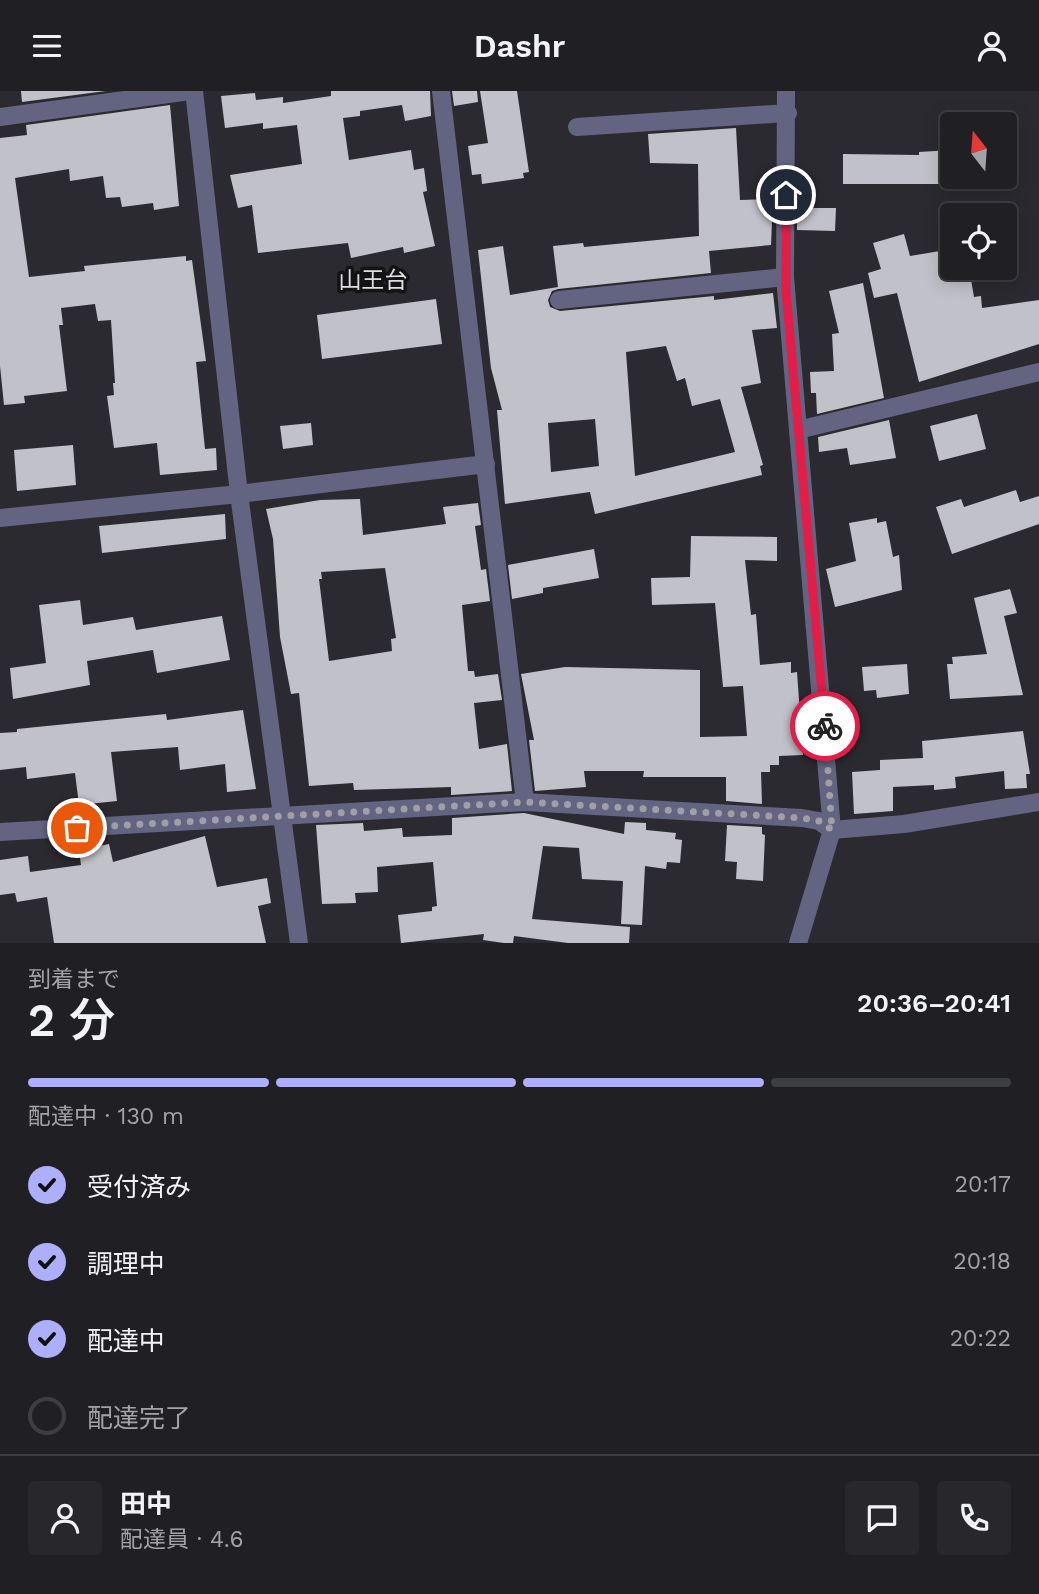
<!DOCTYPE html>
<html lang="ja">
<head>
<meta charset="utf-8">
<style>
	body { margin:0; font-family:"Work Sans","Noto Sans JP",sans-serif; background:#28282c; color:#f1f3f6; height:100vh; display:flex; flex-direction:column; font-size:26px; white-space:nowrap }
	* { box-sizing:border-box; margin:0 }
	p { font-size:23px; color:#a2a3a6 }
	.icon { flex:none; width:38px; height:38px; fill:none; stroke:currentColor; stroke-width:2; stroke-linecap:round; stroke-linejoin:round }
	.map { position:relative; height:852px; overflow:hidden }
	.sheet { display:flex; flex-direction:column; background:#202024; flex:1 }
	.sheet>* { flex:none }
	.needle { width:46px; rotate:343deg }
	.tools { position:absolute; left:940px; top:21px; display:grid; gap:14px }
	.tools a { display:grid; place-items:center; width:77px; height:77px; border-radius:7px; background:#202024; box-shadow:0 4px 18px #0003,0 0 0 2px #3d3e41; font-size:35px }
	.pin { position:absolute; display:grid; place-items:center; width:60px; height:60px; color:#fff; margin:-30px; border:4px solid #fff; border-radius:50%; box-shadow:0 2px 7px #0007 }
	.courier { position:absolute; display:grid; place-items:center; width:70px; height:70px; margin:-35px; border:5px solid #e11d48; border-radius:50%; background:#fff; color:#222; box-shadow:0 2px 9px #0007 }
	.headline em { font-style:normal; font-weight:600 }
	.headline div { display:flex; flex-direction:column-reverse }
	.headline { display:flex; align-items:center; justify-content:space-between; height:119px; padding:0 28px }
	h1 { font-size:46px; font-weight:600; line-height:52px }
	.bar { display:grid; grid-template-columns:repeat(4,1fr); gap:10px 7px; align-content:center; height:84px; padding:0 28px }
	.bar i { height:9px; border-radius:5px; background:#3d3e41 }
	.bar .on { background:#adaffb }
	.bar p { grid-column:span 4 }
	.line { display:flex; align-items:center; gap:18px; padding:0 28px; border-top:2px solid #3d3e41 }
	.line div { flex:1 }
	.round { display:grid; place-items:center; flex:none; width:74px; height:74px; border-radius:7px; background:#28282c }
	ol { padding:0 28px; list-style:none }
	li { display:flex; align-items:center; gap:21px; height:77px }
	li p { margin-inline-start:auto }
	li .icon { padding:7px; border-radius:50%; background:#adaffb; color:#111; stroke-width:4 }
	li:last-child { color:#a2a3a6 }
	li i { width:38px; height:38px; border:4px solid #3d3e41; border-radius:50% }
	header { display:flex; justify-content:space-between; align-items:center; height:91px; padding:0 28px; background:#202024; font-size:32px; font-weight:600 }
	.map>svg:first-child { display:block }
	.building { fill:#c1c2c9; fill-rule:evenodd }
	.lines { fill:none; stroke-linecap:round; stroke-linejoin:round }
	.minor { stroke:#636482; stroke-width:18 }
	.tertiary { stroke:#636482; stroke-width:18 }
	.done { stroke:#9f9fa4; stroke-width:7; stroke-dasharray:0 12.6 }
	.route { stroke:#e11d48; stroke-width:9 }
	.labels { text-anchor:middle; stroke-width:7; stroke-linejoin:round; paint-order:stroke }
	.quarter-label { font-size:23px; fill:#dedee2; stroke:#131316 }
</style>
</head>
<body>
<header><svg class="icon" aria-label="menu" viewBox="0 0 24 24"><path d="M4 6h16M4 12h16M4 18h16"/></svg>Dashr<svg class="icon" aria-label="person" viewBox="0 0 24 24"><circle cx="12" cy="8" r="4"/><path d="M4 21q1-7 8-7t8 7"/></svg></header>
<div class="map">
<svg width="1039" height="852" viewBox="0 0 1039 852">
	<rect width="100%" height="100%" fill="#2a2a30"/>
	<g class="building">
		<polygon points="21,0 106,0 22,11"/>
		<polygon points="331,0 430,0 431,25 405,30 402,14 360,20 360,25 343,27 349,69 411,59 414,79 424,77 427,100 423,101 435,155 404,162 403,156 351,167 348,152 258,162 252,114 238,117 230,84 302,73 297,34 263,38 263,32 225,37 221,5 255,2 256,9 283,6 283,12 331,5"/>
		<polygon points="452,0 477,0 478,11 454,15"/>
		<polygon points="480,0 517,0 529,81 523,82 524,87 482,93 481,83 472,84 468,55 488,52"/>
		<polygon points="170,14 179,115 154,119 153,112 122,116 120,106 106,107 103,85 70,90 69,78 15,87 29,186 85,180 84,175 113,172 186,165 186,170 192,169 206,270 196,271 205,358 216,357 217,379 160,384 157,352 114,357 107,305 114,304 113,292 115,292 111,229 98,230 95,213 61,217 63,234 59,234 67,300 24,305 25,312 4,314 0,275 0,47 27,44 26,34"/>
		<path d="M736,37L740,109L773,108L771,154L709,160L711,182L558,198L552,200L548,209L550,216L560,220L714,205V209L773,202L777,237L752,239L761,292L741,296L763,374L760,375L762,384L595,423L590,401L505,413L497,319H502L491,277L478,159L503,155L510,204L558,196L553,155L583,152L584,156L699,145L698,73L650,72L648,43ZM666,255L677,290L685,287L692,315L720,308L735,361L635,385L626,261ZM595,328L599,375L551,381L548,332Z"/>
		<polygon points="951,59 953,93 843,93 843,63 919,64 919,61"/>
		<polygon points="797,117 836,117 835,140 797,139"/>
		<polygon points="904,143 910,165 952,158 952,177 969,177 974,206 981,205 982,217 1039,209 1039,253 919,291 897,202 874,207 868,182 881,178 873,152"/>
		<polygon points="863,192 884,307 817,323 816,302 811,302 810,281 834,280 832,243 839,242 829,200"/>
		<polygon points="436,208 442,253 322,268 317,224"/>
		<polygon points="977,323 986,358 939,370 930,335"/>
		<polygon points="889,329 896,367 850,374 847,357 819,361 818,346"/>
		<polygon points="311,332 313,354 283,358 280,335"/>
		<polygon points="73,354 76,394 17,400 14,359"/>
		<polygon points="1016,399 1020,411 1039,405 1039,433 952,463 936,416 961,408 964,416"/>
		<path d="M360,408L363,444L446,433L443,416L478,412L481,434L475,435L481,479L486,478L490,510L462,514L468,580H474L475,586L498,583L502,609L474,612L479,658L507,653L512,700L451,704V696L354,699L353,692L309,695L299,602L291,603L280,546L273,448L266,418L320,409ZM385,477L396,547L391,548L392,560L329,570L319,488H322L321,481Z"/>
		<polygon points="225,423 226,448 102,462 99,435"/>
		<polygon points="877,427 877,432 886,430 893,466 899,464 902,499 835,516 826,478 856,470 849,432"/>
		<polygon points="691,445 777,446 777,470 745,469 751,524 756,523 760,574 791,571 791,582 797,581 803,664 779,665 779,674 770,674 770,681 761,681 762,713 726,710 726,686 643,686 644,680 584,680 586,696 535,700 529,649 534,649 521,583 565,576 700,579 700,646 747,645 743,595 723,596 715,512 652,514 651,487 690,486"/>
		<polygon points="594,458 599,487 543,497 543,502 512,508 508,474"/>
		<polygon points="1010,498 1017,522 1004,525 1023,604 950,608 947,573 953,573 952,566 987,563 974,507"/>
		<polygon points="80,509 83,534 133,526 136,539 222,525 230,569 157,582 153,559 87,570 90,594 13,608 10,577 46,572 39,514"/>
		<polygon points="907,573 909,603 877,607 876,599 864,600 862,576"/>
		<polygon points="243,619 256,698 227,701 225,673 180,679 178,656 111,661 117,710 79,714 75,682 27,688 26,676 0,679 0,642 17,641 17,638 166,623 167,629"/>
		<polygon points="1023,640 1030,683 1026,683 1027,697 1005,698 1004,680 955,686 956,697 934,699 934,694 893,696 893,720 854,723 852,681 880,679 880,669 923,667 922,650"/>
		<polygon points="524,722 624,743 625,731 646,732 646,739 676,742 675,748 682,749 680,772 667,771 666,778 645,775 642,834 621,833 623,790 582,788 579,757 543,755 532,828 630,836 629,852 568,852 514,845 513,852 504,852 483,849 484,843 401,852 398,824 432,820 432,816 437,815 433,771 377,776 378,801 355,802 356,812 322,813 316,734 363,732 364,740 402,737 403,746 452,744 452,727"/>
		<polygon points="727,734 762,736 762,743 765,744 763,790 736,788 737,771 725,770"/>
		<polygon points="205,745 217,796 267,787 271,812 258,815 266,852 54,852 47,806 17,811 15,802 0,804 0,769 28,765 30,781 81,774 79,759 109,753 113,771"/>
	</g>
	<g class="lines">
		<g class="minor">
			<polyline points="441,0 525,711"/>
			<polyline points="786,0 785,186 832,739 798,852"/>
			<polyline points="0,26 190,0"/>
			<polyline points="577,36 788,22"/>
			<polyline points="559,209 785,186"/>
			<polyline points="798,339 1039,281"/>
			<polyline points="0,427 239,403 486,373"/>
			<polyline points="0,741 525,711 802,727 819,730 832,739 904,733 1039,711"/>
		</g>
		<polyline class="tertiary" points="194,0 239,403 299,852"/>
	</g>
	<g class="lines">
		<polyline class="done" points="77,737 525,711 803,727 819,730 832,739 825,635"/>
		<polyline class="route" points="786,104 786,200 825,635"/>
	</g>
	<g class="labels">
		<g class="quarter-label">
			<text x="373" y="197">山王台</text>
		</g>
	</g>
</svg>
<div class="tools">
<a><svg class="needle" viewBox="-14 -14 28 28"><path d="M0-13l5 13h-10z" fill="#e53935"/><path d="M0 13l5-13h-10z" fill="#a2a3a6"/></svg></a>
<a><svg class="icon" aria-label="locate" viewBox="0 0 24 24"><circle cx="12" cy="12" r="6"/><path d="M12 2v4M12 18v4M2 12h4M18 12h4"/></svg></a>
</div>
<div class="pin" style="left:77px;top:737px;background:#ea580c"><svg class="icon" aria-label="bag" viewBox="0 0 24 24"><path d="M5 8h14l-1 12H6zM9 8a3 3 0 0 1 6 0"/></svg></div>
<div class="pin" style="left:786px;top:104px;background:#1f2937"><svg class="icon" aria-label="home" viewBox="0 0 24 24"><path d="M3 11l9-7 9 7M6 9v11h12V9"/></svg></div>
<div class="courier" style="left:825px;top:635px"><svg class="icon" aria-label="bike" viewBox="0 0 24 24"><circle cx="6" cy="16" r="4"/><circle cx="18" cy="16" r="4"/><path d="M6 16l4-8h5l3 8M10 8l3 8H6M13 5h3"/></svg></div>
</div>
<section class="sheet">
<div class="headline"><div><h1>2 分</h1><p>到着まで</p></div><em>20:36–20:41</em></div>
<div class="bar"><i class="on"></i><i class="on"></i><i class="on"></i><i></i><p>配達中 · 130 m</p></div>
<ol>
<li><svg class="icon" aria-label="check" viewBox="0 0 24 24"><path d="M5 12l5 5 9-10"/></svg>受付済み<p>20:17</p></li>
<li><svg class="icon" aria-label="check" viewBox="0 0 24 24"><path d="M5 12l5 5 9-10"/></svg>調理中<p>20:18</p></li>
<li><svg class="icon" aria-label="check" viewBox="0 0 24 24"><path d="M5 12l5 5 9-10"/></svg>配達中<p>20:22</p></li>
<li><i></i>配達完了</li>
</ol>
<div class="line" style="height:126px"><a class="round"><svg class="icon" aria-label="person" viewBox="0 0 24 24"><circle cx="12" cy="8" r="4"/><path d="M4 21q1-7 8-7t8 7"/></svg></a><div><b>田中</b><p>配達員 · 4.6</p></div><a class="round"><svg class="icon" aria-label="chat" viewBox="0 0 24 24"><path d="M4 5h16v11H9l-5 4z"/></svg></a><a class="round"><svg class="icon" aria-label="phone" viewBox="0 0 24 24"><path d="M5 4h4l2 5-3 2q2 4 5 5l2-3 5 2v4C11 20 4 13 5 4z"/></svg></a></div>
</section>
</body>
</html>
